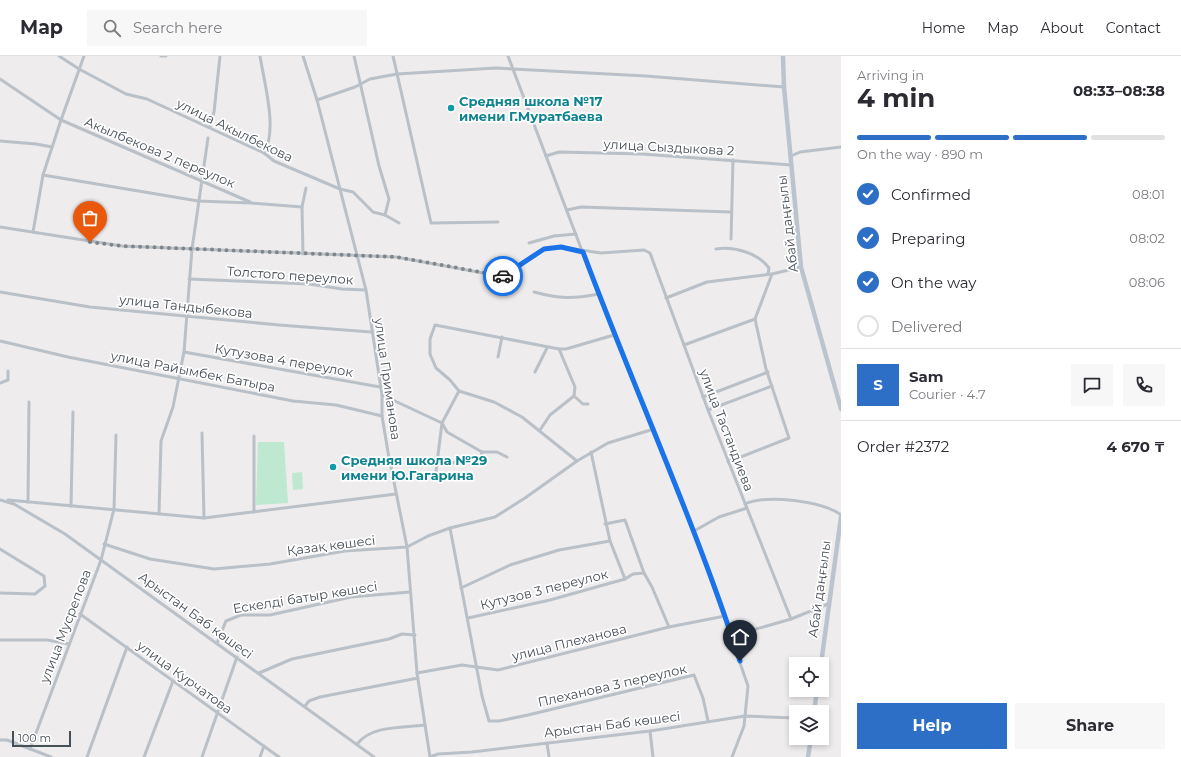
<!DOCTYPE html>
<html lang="en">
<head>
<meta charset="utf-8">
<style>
	body { margin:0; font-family:Montserrat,sans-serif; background:#f7f7f7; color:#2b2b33; height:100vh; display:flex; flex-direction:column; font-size:15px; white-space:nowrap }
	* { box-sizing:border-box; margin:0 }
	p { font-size:13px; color:#7c7c81 }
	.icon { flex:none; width:22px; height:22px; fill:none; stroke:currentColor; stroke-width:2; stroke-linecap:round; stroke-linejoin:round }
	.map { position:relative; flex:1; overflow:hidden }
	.panel { display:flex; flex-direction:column; background:#fff; width:340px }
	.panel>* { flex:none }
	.buttons { position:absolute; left:789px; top:601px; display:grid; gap:8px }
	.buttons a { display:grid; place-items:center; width:40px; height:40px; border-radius:0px; background:#fff; box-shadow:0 2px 6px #0003; font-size:20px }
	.scale { position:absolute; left:12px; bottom:10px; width:59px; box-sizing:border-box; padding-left:4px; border:2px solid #474f57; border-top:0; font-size:11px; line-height:14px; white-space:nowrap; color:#474f57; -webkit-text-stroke:3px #fff; paint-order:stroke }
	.pin { position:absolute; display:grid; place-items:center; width:34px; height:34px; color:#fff; margin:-41px -17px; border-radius:50% 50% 50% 0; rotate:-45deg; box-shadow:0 0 4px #0007 }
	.pin .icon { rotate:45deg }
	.courier { position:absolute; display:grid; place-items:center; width:40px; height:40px; margin:-20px; border:3px solid #1a73e8; border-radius:50%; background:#fff; color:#222; box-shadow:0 1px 5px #0007 }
	.overview em { font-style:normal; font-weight:700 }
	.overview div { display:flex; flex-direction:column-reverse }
	.overview { display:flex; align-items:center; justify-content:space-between; height:68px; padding:0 16px }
	h1 { font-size:26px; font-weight:700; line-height:30px }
	.bar { display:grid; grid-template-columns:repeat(4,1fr); gap:6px 4px; align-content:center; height:48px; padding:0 16px }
	.bar i { height:5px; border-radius:3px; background:#e1e1e2 }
	.bar .current { background:#2d6fc7 }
	.bar p { grid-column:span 4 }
	.line { display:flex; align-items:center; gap:10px; padding:0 16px; border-top:1px solid #e1e1e2 }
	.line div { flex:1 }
	.round { display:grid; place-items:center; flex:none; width:42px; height:42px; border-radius:0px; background:#f7f7f7 }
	ol { padding:0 16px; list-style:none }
	li { display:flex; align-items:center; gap:12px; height:44px }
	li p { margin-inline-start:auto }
	li .icon { padding:4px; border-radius:50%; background:#2d6fc7; color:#fff; stroke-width:4 }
	li:last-child { color:#7c7c81 }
	li i { width:22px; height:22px; border:2px solid #e1e1e2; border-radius:50% }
	.action { display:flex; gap:8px; margin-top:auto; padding:8px 16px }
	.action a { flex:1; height:46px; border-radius:0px; background:#2d6fc7; color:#fff; font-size:16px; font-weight:700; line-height:46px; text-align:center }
	.action a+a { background:#f7f7f7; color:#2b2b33 }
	header { display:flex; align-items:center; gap:24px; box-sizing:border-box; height:56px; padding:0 20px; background:#fff; border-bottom:1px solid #e1e1e2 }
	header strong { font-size:19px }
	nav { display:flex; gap:22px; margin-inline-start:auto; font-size:14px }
	.search { width:280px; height:36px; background:#f7f7f7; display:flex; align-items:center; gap:10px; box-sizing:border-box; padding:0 14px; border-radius:0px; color:#7c7c81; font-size:15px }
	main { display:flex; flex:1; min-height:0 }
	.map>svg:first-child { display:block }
	.green { fill:#bee8cf }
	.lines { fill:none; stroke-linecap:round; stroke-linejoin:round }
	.street { stroke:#b9c0c7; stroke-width:3 }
	.secondary { stroke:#bbc4ce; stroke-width:4.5 }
	.done { stroke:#81868b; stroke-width:4; stroke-dasharray:0 7.2 }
	.route { stroke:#1a73e8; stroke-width:5 }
	.culture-dot { fill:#0f9aa8; stroke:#fff; stroke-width:1.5 }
	.labels { text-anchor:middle; stroke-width:3.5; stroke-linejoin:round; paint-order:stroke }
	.culture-label { font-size:13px; font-weight:bold; fill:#0d838f; stroke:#fff; text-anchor:start }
	.street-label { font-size:13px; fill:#474f57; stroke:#fff }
</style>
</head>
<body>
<header>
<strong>Map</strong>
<div class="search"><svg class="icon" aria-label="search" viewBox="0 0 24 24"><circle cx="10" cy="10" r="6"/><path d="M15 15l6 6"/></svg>Search here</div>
<nav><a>Home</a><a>Map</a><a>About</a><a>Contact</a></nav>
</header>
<main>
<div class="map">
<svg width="841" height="701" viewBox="0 0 841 701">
	<rect width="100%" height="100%" fill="#eeecec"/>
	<g class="green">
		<polygon points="258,386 284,386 288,447 256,449"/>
		<polygon points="302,416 303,433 293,434 292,417"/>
	</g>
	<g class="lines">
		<g class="street">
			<polyline points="59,0 79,13 126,38 147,43 264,97 274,105 340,133 353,136 373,156 385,159 399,167"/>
			<polyline points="161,0 166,0"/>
			<path d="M260,0C264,26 278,74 264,97"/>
			<polyline points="303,0 317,44 366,234 382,339 382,360 388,396 407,491 417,617 430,701"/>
			<polyline points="354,0 379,110 389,143 385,159"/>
			<polyline points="393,0 431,167 498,166"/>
			<polyline points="508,0 614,279 694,475 748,630 744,670 732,701"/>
			<polyline points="0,23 61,64 250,146"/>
			<polyline points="317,44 355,31 370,23 397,18 496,12 646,20 784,31"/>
			<polyline points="210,71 214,56 220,0"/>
			<polyline points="0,85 36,88 52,91"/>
			<polyline points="546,100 559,96 642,98 791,109"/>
			<polyline points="791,100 800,96 841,91"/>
			<polyline points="43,119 198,145 251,147 302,151 303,198"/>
			<polyline points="302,151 306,132"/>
			<polyline points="567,154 581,151 731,156"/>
			<polyline points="0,171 122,190 396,201 505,221 544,193 561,191 601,197 644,194 650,197 708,354 791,563"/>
			<polyline points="33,176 43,119 61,64 84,0"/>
			<polyline points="731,183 733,104"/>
			<polyline points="529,187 554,180 576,178"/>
			<path d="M716,193C734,190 758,197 769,212L768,218"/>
			<polyline points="189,223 309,228 342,233 366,234"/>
			<polyline points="0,236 90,251 279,269 371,276"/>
			<path d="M534,236C560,243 573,243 599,238"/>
			<polyline points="666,242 707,226 772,218 801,211"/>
			<polyline points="0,285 68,301 293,345 336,349 382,360"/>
			<polyline points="684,289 755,263"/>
			<polyline points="559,293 575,331 574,340 583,348 588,348"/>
			<polyline points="184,296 380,331"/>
			<polyline points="498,301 502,281"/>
			<polyline points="535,316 547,292"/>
			<polyline points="0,327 8,324 8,315"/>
			<polyline points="382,339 442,367 447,376 482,396 497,396 507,401"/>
			<polyline points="703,341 768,316"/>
			<polyline points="708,354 772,330"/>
			<polyline points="540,374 550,359 574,340"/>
			<polyline points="202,377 204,462"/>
			<polyline points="591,396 610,485 625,523"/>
			<polyline points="577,405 522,361 494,346 459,335 450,324 436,312 430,298 430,283 435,269 559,293 566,293 614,279"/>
			<polyline points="728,406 789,382 766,313 755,263 772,218"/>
			<polyline points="436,409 473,404 481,401 482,396"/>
			<polyline points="435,423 442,367 459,335"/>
			<polyline points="0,444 14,448 65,478 374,701"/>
			<polyline points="8,444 204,462 396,438"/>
			<polyline points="28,446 29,346"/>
			<path d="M745,448C766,438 823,445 841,459"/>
			<polyline points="71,450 73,356"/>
			<polyline points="254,456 254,380"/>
			<polyline points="159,458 161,385 173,351 184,296 192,193 208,82"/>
			<polyline points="605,468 625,464 644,517 652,531 669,571"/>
			<polyline points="450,472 482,640 489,665 499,665 528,659 694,619 703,642 708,665"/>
			<polyline points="694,475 719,461 747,452"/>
			<polyline points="104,488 150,503 214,513 270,508 345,495 407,491 428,480 450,472 495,461 525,442 577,405 608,387 654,373"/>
			<polyline points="0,493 44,520 45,530 35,538 0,537"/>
			<polyline points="461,532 510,509 559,494 610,485"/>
			<polyline points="80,558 279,701"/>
			<polyline points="468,562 550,544 625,523 633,518 644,517"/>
			<polyline points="732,580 791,563 828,548"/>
			<polyline points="0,584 47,584 69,588"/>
			<polyline points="217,587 226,565 241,559 270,559 351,541 410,536"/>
			<polyline points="259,617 292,603 389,583 402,578 415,579"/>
			<polyline points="417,617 462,609 498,614 669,571 725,560"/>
			<polyline points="305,650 309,645 320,641 418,622"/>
			<polyline points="650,675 653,701"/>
			<polyline points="0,684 7,684 51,701"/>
			<polyline points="547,687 549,701"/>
			<path d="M357,688C372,669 402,672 425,669"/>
			<polyline points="30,693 101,504 114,453 116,379"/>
			<polyline points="87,701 127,591"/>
			<polyline points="144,701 173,625"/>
			<polyline points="202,701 237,601"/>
			<polyline points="260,701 264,690"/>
			<polyline points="430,701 438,698 472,696 650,675 745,660 796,662"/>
		</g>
		<g class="secondary">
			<polyline points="783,0 784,31 801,211 841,353"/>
			<polyline points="821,608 841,461"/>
			<polyline points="814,656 817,634"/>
			<polyline points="808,701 811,682"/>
		</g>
	</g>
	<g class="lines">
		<polyline class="done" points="90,186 122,190 396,201 503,220"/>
		<path class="route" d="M503,220L544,193L561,191L583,196C634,333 695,466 740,605"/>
	</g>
	<g class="culture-dot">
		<circle cx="451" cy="52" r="4"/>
		<circle cx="333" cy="411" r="4"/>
	</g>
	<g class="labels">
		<g class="culture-label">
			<text x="459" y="50">Средняя школа №17<tspan x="459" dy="15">имени Г.Муратбаева</tspan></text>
			<text x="341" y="409">Средняя школа №29<tspan x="341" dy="15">имени Ю.Гагарина</tspan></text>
		</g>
		<g class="street-label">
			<text transform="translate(235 74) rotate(26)" y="5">улица Акылбекова</text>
			<text transform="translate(669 91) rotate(3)" y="5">улица Сыздыкова 2</text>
			<text transform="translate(160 96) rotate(23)" y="5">Акылбекова 2 переулок</text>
			<text transform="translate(787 168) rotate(-97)" y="5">Абай даңғылы</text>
			<text transform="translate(290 219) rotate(4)" y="5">Толстого переулок</text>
			<text transform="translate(186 250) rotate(6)" y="5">улица Тандыбекова</text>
			<text transform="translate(284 304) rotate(10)" y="5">Кутузова 4 переулок</text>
			<text transform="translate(193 315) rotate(11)" y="5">улица Райымбек Батыра</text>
			<text transform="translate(388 323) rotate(82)" y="5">улица Приманова</text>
			<text transform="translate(727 374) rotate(69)" y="5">улица Тастандиева</text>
			<text transform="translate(331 489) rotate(-7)" y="5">Қазақ көшесі</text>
			<text transform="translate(544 533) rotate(-14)" y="5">Кутузов 3 переулок</text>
			<text transform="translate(819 533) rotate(-82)" y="5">Абай даңғылы</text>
			<text transform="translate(305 541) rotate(-9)" y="5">Ескелді батыр көшесі</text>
			<text transform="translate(196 559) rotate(36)" y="5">Арыстан Баб көшесі</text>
			<text transform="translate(65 570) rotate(-69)" y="5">улица Мусрепова</text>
			<text transform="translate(569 586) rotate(-14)" y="5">улица Плеханова</text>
			<text transform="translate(185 621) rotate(36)" y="5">улица Курчатова</text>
			<text transform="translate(612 629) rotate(-13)" y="5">Плеханова 3 переулок</text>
			<text transform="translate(612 668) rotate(-7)" y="5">Арыстан Баб көшесі</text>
		</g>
	</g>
</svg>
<div class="buttons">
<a><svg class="icon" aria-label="locate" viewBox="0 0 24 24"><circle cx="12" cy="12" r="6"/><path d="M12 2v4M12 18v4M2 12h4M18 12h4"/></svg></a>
<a><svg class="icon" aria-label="layers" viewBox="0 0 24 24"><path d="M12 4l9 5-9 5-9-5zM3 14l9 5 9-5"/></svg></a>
</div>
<div class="scale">100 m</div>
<div class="pin" style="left:90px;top:186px;background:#ea580c"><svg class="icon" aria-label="bag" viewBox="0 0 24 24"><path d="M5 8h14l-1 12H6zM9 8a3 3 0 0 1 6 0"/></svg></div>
<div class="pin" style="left:740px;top:605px;background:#1f2937"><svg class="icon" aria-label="home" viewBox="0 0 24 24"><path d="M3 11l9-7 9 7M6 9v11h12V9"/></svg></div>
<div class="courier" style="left:503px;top:220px"><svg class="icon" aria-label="car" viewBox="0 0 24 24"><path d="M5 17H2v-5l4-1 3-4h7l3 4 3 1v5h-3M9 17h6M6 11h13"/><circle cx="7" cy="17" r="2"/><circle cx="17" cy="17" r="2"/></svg></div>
</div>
<section class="panel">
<div class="overview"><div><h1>4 min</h1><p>Arriving in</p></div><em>08:33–08:38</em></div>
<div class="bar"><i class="current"></i><i class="current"></i><i class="current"></i><i></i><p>On the way · 890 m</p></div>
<ol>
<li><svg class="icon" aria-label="check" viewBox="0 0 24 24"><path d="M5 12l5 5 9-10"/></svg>Confirmed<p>08:01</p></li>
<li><svg class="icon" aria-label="check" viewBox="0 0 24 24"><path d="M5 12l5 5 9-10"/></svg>Preparing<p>08:02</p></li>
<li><svg class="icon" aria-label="check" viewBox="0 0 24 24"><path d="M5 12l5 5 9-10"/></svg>On the way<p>08:06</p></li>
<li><i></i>Delivered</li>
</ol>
<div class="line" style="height:72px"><b class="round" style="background:#2d6fc7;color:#fff">S</b><div><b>Sam</b><p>Courier · 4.7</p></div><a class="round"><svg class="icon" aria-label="chat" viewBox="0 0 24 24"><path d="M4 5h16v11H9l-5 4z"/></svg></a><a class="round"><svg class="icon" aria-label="phone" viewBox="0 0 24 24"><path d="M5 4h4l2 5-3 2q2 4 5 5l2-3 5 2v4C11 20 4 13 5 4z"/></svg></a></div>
<div class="line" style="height:52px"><div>Order #2372</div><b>4 670 ₸</b></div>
<div class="action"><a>Help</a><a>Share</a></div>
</section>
</main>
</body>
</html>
